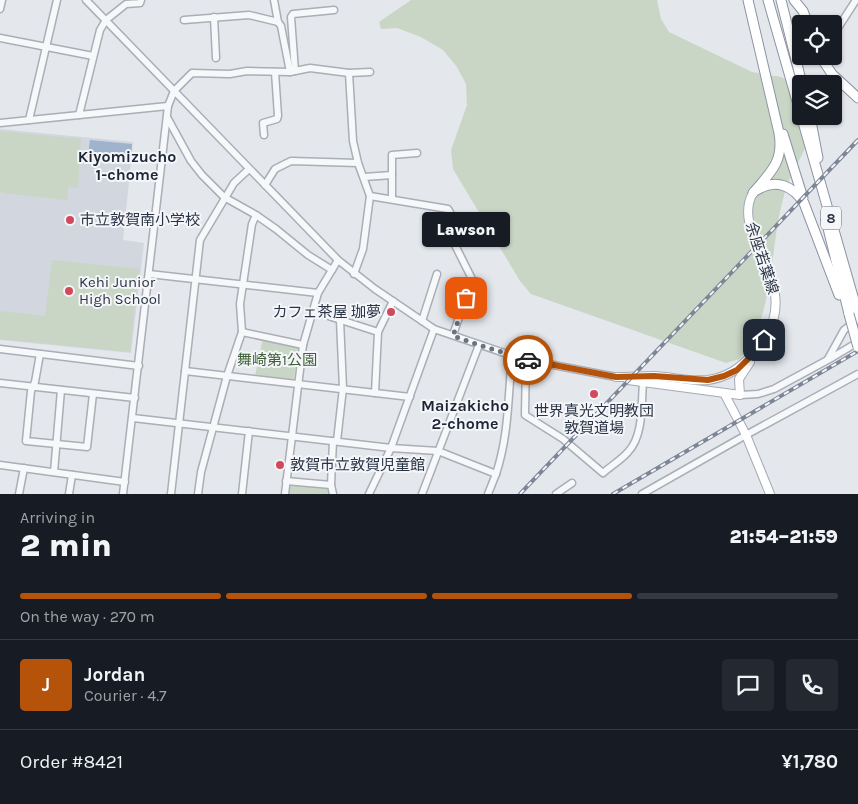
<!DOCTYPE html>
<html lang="en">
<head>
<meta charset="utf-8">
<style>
	body { margin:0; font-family:Karla,"Noto Sans JP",sans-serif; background:#242831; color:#f1f3f6; height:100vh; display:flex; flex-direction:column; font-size:19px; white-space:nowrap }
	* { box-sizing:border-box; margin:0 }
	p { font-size:16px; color:#9ea1a6 }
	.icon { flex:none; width:28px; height:28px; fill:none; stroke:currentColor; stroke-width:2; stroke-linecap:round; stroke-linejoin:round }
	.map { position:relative; height:494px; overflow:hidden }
	.drawer { display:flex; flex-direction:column; background:#171b24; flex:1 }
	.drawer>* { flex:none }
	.controls { position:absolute; left:792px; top:15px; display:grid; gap:10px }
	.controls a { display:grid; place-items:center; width:50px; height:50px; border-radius:5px; background:#171b24; box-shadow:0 1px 4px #0004; font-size:25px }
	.pin { position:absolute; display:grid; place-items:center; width:42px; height:42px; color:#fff; margin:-21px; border-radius:10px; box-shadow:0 2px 8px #0006 }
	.courier { position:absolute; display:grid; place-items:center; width:50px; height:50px; margin:-25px; border:4px solid #b45309; border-radius:50%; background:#fff; color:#222; box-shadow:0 1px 6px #0007 }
	.bubble { position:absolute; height:35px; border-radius:5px; background:#171b24; box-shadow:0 1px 4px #0004; font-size:16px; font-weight:800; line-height:35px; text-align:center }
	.headline em { font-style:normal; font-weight:800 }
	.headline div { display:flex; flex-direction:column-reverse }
	.headline { display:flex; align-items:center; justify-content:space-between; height:85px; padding:0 20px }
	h1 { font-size:32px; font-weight:800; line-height:38px }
	.bar { display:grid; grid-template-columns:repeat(4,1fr); gap:8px 5px; align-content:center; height:60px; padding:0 20px }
	.bar i { height:6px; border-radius:4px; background:#363941 }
	.bar .on { background:#b45309 }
	.bar p { grid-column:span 4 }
	.line { display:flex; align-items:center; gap:12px; padding:0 20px; border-top:1px solid #363941 }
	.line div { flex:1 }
	.round { display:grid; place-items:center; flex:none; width:52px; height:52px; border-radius:5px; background:#242831 }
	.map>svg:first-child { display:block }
	.built { fill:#d2d6de }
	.green { fill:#c9d6c5 }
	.water { fill:#9fb4cc }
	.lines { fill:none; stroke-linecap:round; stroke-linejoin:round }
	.minor-casing { stroke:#a9aeb7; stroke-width:9 }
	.major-casing { stroke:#a3abb8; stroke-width:10 }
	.highway-casing { stroke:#8b94a3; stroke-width:11 }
	.minor { stroke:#f7f8fa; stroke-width:6 }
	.major { stroke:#fff; stroke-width:8 }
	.highway { stroke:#fff; stroke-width:9 }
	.rail-casing { stroke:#7d8696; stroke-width:4 }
	.rail { stroke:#f4f6f9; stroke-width:2; stroke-dasharray:5.5; stroke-linecap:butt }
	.highway-bridge-casing { stroke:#8b94a3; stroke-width:11; stroke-linecap:butt }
	.highway-bridge { stroke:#fff; stroke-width:9 }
	.done { stroke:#6c737f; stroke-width:5; stroke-dasharray:0 9 }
	.route { stroke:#b45309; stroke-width:6 }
	.poi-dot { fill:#d1495b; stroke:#f4f6f9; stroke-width:2 }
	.labels { text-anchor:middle; stroke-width:4; stroke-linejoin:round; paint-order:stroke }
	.shield { fill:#f4f6f9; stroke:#676e7b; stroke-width:1 }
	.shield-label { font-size:14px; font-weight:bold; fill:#2b3445 }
	.poi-label { font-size:15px; fill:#2b3445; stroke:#f4f6f9; text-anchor:start }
	.street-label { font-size:15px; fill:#2b3445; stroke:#f4f6f9 }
	.park-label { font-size:15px; fill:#3f6138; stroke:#f4f6f9 }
	.neighbourhood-label { font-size:16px; font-weight:bold; fill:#1d2536; stroke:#f4f6f9 }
</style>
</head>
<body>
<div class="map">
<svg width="858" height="494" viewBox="0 0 858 494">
	<rect width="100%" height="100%" fill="#e4e7ec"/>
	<polygon class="built" points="0,129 133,142 123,240 144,243 131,353 0,340"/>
	<g class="green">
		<path d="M411,0H657L661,19L669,32L752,72L781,77L799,87L801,90V116H815C817,131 794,168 788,183C772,227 775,277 760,322C756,334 747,347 740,359L726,363L531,294L520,281L453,169L451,150L467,105L466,84L457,67L443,50L421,37L397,28L381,29L379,22Z"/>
		<polygon points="0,131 81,139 78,188 68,187 67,200 4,193 0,192"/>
		<polygon points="52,260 139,269 130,352 0,339 0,311 45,316"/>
		<polygon points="263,338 297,346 298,348 294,378 290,380 255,376"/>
		<polygon points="291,484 328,487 330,494 288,494 289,485"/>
	</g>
	<polygon class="water" points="90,140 132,144 131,159 88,155"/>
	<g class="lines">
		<g class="minor-casing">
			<g id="minor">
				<polyline points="86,0 338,260 375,289 434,329 522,359 616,377"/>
				<polyline points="274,0 278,22 281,26 290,72"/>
				<polyline points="0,9 2,0"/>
				<polyline points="214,17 216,58"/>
				<polyline points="184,20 249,15 278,22"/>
				<polyline points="834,34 856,0"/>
				<polyline points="0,38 93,56"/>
				<polyline points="295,71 291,17 293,14 334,10"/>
				<polyline points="349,73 370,72"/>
				<polyline points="79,115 100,30 106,20 126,4 140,3 141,0"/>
				<polyline points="168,119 191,161 202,175 224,197 256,215 276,229 308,255 332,270"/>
				<polyline points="29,120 57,0"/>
				<polyline points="0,123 168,106"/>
				<polyline points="264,135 263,123 277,119 278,116 275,72"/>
				<polyline points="364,177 392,175"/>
				<polyline points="265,185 275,169 291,161 358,163"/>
				<polyline points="370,196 448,209 451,214 449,233 472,279 453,335"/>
				<polyline points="392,199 392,155 417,153"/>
				<polyline points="149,274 318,293"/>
				<polyline points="313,311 378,332"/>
				<polyline points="422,321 437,274"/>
				<polyline points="242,332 303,345"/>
				<polyline points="0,349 139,366"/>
				<polyline points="40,354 35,382 31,391 26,441 87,447 93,394"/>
				<path d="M526,359L525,415L563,439L603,473C611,466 621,460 628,452C644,435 641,404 643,383"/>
				<polyline points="828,359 844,330 858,319"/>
				<polyline points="185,371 410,397"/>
				<polyline points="0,383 135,398"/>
				<polyline points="375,393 378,332 393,301"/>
				<polyline points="740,395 758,394 774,389 833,357 858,342"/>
				<polyline points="133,418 391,448 438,451 496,474 488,494"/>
				<polyline points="333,441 331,485 333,494"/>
				<polyline points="337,441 343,388 340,320"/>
				<polyline points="0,465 125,482"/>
				<polyline points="54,472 61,390"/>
				<path d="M496,474C509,435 508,396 512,356"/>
				<polyline points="286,481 331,485"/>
				<polyline points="19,494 24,468"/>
				<polyline points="69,494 72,475"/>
				<polyline points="123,494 168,106 174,91 192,73 230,74 247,71 290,72 310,68 349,73 353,141 358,163 370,196 363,249 354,274"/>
				<polyline points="171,494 200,240 234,183 249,169"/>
				<polyline points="198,494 201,472 227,376 242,332 240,304 252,224 256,215"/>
				<polyline points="242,494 249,431"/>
				<polyline points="285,494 303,345 318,293 338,260"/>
				<polyline points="369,494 391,448 434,329"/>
				<polyline points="422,494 479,345"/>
				<polyline points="556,494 572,483"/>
				<polyline points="642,494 746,435 858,374"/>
			</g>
		</g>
		<g class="major-casing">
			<g id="major">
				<path d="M616,377C629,377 642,376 655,376C672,377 691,382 708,380C728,377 740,368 753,354C815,287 727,238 753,193"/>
				<polyline points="628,380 740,395 739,379 750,362"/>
				<polyline points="724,393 746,435 770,494"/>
			</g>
		</g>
		<g class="highway-casing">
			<g id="highway">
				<path d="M748,0L779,133C784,162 770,173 753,193"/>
				<polyline points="768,0 858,314"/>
				<polyline points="781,0 802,84"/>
				<polyline points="794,0 803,11 808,24"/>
				<polyline points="820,56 832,74 858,98"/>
				<polyline points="810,116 818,158"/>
				<polyline points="783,134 803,198"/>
				<path d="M757,190C776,178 793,186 804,203L839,295"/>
				<polyline points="826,220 849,314"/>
			</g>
		</g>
		<use href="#minor" class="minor"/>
		<use href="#major" class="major"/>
		<use href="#highway" class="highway"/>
		<g class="rail-casing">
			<g id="rail">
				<polyline points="520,494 858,140"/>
				<polyline points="613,494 858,351"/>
			</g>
		</g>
		<use href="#rail" class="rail"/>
		<g class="highway-bridge-casing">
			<polyline id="highway-bridge" points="849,314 858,347"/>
		</g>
		<use href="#highway-bridge" class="highway-bridge"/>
	</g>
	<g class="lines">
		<polyline class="done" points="466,298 453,336 479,345 528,360"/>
		<polyline class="route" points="528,360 616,377 654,376 708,380 724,376 737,370 758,349 764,340"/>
	</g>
	<g class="poi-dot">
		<circle cx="70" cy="220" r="5"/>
		<circle cx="69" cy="291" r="5"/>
		<circle cx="391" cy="312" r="5"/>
		<circle cx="594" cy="394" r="5"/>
		<circle cx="280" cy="465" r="5"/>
	</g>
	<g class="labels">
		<rect class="shield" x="821" y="206.5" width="20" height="23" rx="4"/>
		<g class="shield-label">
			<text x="831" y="223">8</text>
		</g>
		<g class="poi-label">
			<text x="80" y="225">市立敦賀南小学校</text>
			<text x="79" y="287">Kehi Junior<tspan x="79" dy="17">High School</tspan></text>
			<text x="381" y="317" text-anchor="end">カフェ茶屋 珈夢</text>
			<text x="594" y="416" text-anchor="middle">世界真光文明教団<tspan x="594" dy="17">敦賀道場</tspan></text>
			<text x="290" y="470">敦賀市立敦賀児童館</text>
		</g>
		<g class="street-label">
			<text transform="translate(762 258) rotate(72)" y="5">余座若葉線</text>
		</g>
		<g class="park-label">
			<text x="277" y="365">舞崎第1公園</text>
		</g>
		<g class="neighbourhood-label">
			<text x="127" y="162">Kiyomizucho<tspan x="127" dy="18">1-chome</tspan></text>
			<text x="465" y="411">Maizakicho<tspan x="465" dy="18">2-chome</tspan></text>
		</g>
	</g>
</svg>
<div class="controls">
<a><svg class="icon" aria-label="locate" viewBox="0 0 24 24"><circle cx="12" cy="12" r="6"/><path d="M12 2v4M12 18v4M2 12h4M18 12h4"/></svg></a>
<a><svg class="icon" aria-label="layers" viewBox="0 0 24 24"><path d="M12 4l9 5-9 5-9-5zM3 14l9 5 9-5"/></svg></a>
</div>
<div class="pin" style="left:466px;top:298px;background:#ea580c"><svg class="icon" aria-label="bag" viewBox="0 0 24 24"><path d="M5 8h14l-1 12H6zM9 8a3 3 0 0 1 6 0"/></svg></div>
<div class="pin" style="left:764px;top:340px;background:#1f2937"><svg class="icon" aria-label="home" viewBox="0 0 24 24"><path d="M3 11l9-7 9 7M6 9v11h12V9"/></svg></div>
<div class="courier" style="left:528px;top:360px"><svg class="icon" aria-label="car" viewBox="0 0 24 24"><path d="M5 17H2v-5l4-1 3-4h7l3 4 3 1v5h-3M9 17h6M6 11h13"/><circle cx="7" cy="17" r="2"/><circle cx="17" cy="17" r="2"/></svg></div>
<div class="bubble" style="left:422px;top:212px;width:88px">Lawson</div>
</div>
<section class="drawer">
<div class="headline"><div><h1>2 min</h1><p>Arriving in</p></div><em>21:54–21:59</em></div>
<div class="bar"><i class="on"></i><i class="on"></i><i class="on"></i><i></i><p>On the way · 270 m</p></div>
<div class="line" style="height:90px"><b class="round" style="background:#b45309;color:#fff">J</b><div><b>Jordan</b><p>Courier · 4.7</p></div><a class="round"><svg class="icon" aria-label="chat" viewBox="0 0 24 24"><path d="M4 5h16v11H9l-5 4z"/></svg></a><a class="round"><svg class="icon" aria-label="phone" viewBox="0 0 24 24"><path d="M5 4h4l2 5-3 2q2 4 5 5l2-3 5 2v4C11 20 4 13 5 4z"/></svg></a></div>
<div class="line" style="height:65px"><div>Order #8421</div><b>¥1,780</b></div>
</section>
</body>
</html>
